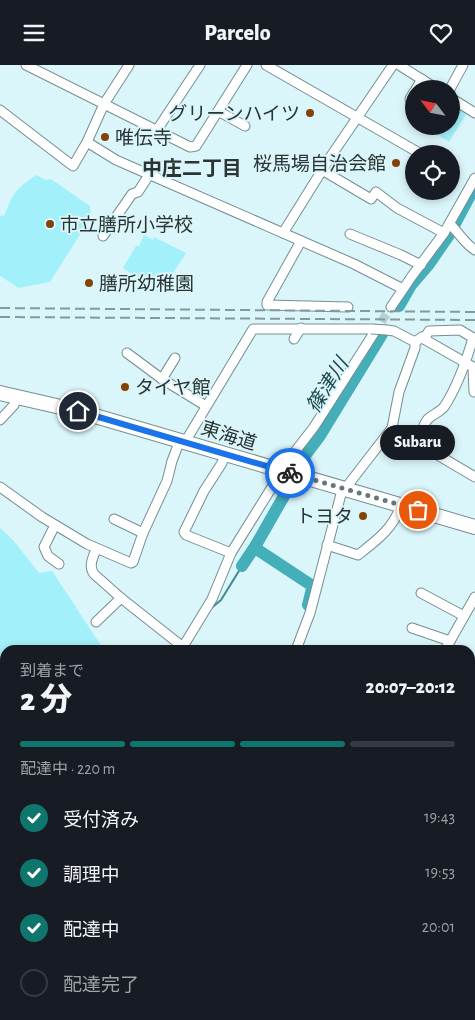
<!DOCTYPE html>
<html lang="ja">
<head>
<meta charset="utf-8">
<style>
	body { margin:0; font-family:"Alegreya Sans","Noto Sans JP",sans-serif; background:#242831; color:#f1f3f6; height:100vh; display:flex; flex-direction:column; font-size:19px; white-space:nowrap }
	* { box-sizing:border-box; margin:0 }
	p { font-size:16px; color:#9ea1a6 }
	.icon { flex:none; width:28px; height:28px; fill:none; stroke:currentColor; stroke-width:2; stroke-linecap:round; stroke-linejoin:round }
	.map { position:relative; flex:1; overflow:hidden }
	.panel { position:absolute; left:0px; top:580px; width:475px; height:375px; display:flex; flex-direction:column; background:#171b24; border-radius:15px 15px 0 0; box-shadow:0 2px 8px #0003 }
	.panel>* { flex:none }
	.needle { width:32px; rotate:302deg }
	.tools { position:absolute; left:405px; top:15px; display:grid; gap:10px }
	.tools a { display:grid; place-items:center; width:55px; height:55px; border-radius:50%; background:#171b24; box-shadow:0 2px 8px #0003; font-size:25px }
	.pin { position:absolute; display:grid; place-items:center; width:42px; height:42px; color:#fff; margin:-21px; border:2px solid #fff; border-radius:50%; box-shadow:0 1px 5px #0007 }
	.courier { position:absolute; display:grid; place-items:center; width:50px; height:50px; margin:-25px; border:4px solid #1a73e8; border-radius:50%; background:#fff; color:#222; box-shadow:0 1px 6px #0007 }
	.bubble { position:absolute; height:35px; border-radius:18px; background:#171b24; box-shadow:0 2px 8px #0003; font-size:16px; font-weight:800; line-height:35px; text-align:center }
	.headline em { font-style:normal; font-weight:800 }
	.headline div { display:flex; flex-direction:column-reverse }
	.headline { display:flex; align-items:center; justify-content:space-between; height:85px; padding:0 20px }
	h1 { font-size:32px; font-weight:800; line-height:38px }
	.bar { display:grid; grid-template-columns:repeat(4,1fr); gap:8px 5px; align-content:center; height:60px; padding:0 20px }
	.bar i { height:6px; border-radius:4px; background:#363941 }
	.bar .active { background:#0f766e }
	.bar p { grid-column:span 4 }
	ol { padding:0 20px; list-style:none }
	li { display:flex; align-items:center; gap:15px; height:55px }
	li p { margin-inline-start:auto }
	li .icon { padding:5px; border-radius:50%; background:#0f766e; color:#fff; stroke-width:4 }
	li:last-child { color:#9ea1a6 }
	li i { width:28px; height:28px; border:2px solid #363941; border-radius:50% }
	header { display:flex; justify-content:space-between; align-items:center; height:65px; padding:0 20px; background:#171b24; font-size:22px; font-weight:800 }
	.map>svg:first-child { display:block }
	.green { fill:#a2f1fa }
	.lines { fill:none; stroke-linecap:round; stroke-linejoin:round }
	.stream { stroke:#3c8991; stroke-width:2 }
	.river { stroke:#44aeb9; stroke-width:12 }
	.minor-tunnel { stroke:#b8cfd3; stroke-width:9; stroke-dasharray:9 4.5; stroke-linecap:butt }
	.minor-casing { stroke:#758e91; stroke-width:11 }
	.highway-casing { stroke:#758e91; stroke-width:16 }
	.minor { stroke:#fff; stroke-width:9 }
	.highway { stroke:#fff; stroke-width:14 }
	.rail { stroke:#85989a; stroke-width:2; stroke-dasharray:10 5; stroke-linecap:butt }
	.minor-bridge-casing { stroke:#758e91; stroke-width:11; stroke-linecap:butt }
	.minor-bridge { stroke:#fff; stroke-width:9 }
	.done { stroke:#68787a; stroke-width:5; stroke-dasharray:0 9 }
	.route { stroke:#1a73e8; stroke-width:6 }
	.poi-dot { fill:#824308; stroke:#dbf6fa; stroke-width:2 }
	.labels { text-anchor:middle; stroke-width:4; stroke-linejoin:round; paint-order:stroke }
	.poi-label { font-size:19px; fill:#2a3435; stroke:#dbf6fa; text-anchor:start }
	.street-label { font-size:19px; fill:#2a3435; stroke:#dbf6fa }
	.neighbourhood-label { font-size:20px; font-weight:bold; fill:#2a3435; stroke:#dbf6fa }
	.water-label { font-size:20px; font-style:italic; fill:#1a494e; stroke:#dbf6fa }
</style>
</head>
<body>
<header><svg class="icon" aria-label="menu" viewBox="0 0 24 24"><path d="M4 6h16M4 12h16M4 18h16"/></svg>Parcelo<svg class="icon" aria-label="heart" viewBox="0 0 24 24"><path d="M12 20l-8-8c-3-5 5-10 8-4 3-6 11-1 8 4z"/></svg></header>
<div class="map">
<svg width="475" height="955" viewBox="0 0 475 955">
	<rect width="100%" height="100%" fill="#dbf6fa"/>
	<g class="green">
		<polygon points="451,38 467,48 449,77 424,61 451,61"/>
		<path d="M36,110L46,115L51,114L90,141L91,152L50,217L19,223L0,211V153L1,150L4,151C13,128 16,124 36,110Z"/>
		<polygon points="144,170 153,175 154,172 186,188 160,228 123,203 136,181 139,181"/>
		<polygon points="0,463 13,475 39,508 52,506 104,585 5,585 5,876 2,882 4,897 0,898"/>
	</g>
	<g class="lines">
		<polyline class="stream" points="209,545 221,535 242,501"/>
		<g class="river">
			<polyline points="399,241 411,220 429,199 449,170 475,121"/>
			<polyline points="304,392 319,372 382,269"/>
			<polyline points="292,421 288,424 256,480 258,485 311,520 312,524 308,540"/>
			<polyline points="242,501 256,480"/>
		</g>
		<polyline class="minor-tunnel" points="374,268 391,242"/>
		<g class="minor-casing">
			<g id="minor">
				<polyline points="26,0 190,82 196,81 247,0"/>
				<polyline points="266,0 421,89"/>
				<polyline points="399,0 437,24"/>
				<polyline points="416,24 422,14"/>
				<polyline points="450,24 463,0"/>
				<polyline points="451,33 475,48"/>
				<polyline points="410,34 414,27"/>
				<polyline points="0,45 73,101 87,77 104,39 129,0"/>
				<polyline points="218,46 245,61"/>
				<polyline points="157,65 200,0"/>
				<polyline points="87,77 116,95 354,199 403,224"/>
				<polyline points="322,105 371,134 376,127 397,143 444,168"/>
				<path d="M450,159C459,168 464,178 475,185"/>
				<polyline points="283,168 331,91 393,0"/>
				<polyline points="350,169 401,190 421,200"/>
				<polyline points="103,171 132,129 138,127 149,110"/>
				<polyline points="301,176 267,237 267,240 348,242"/>
				<polyline points="391,242 412,211 444,168 475,113"/>
				<polyline points="387,265 394,266 415,277 422,272 424,274 429,266 460,265 475,274"/>
				<polyline points="294,274 301,263"/>
				<polyline points="424,274 473,302 474,327"/>
				<polyline points="127,288 162,314 206,341"/>
				<polyline points="162,314 175,293"/>
				<polyline points="0,355 14,340 16,331"/>
				<polyline points="392,363 475,412"/>
				<polyline points="185,377 253,264 371,264"/>
				<path d="M418,379C421,371 422,360 428,354C433,349 440,347 444,342C458,321 466,297 473,273"/>
				<polyline points="225,389 222,398 204,426 184,467 186,470 231,488"/>
				<polyline points="0,422 42,452 87,479 131,498 133,497 143,468 167,416 172,396 180,375"/>
				<polyline points="114,454 143,468"/>
				<polyline points="55,460 44,482 48,491 59,499"/>
				<path d="M327,480L358,490C377,475 393,464 401,440"/>
				<path d="M96,484C93,493 88,501 94,509L121,533L183,582"/>
				<polyline points="421,528 464,551"/>
				<polyline points="96,557 121,533"/>
				<polyline points="412,563 450,576"/>
				<polyline points="181,585 212,534 231,488 290,393 314,362 374,268"/>
				<polyline points="296,585 310,548 341,429 392,363 399,327 415,283 415,277"/>
				<polyline points="445,585 475,532"/>
				<polyline points="470,600 475,601"/>
				<polyline points="470,629 475,630"/>
				<polyline points="470,661 475,662"/>
				<polyline points="470,812 475,812"/>
				<polyline points="470,875 475,874"/>
				<polyline points="5,880 5,886"/>
				<polyline points="1,902 5,902"/>
				<polyline points="470,927 475,928"/>
				<polyline points="165,950 176,955"/>
				<polyline points="36,955 38,950"/>
				<polyline points="66,955 68,950"/>
				<polyline points="129,955 130,950"/>
				<polyline points="187,955 188,950"/>
				<polyline points="205,955 207,950"/>
				<polyline points="257,955 257,950"/>
				<polyline points="306,955 308,950"/>
				<polyline points="345,955 345,950"/>
				<polyline points="379,955 381,950"/>
				<polyline points="425,955 428,950"/>
				<polyline points="473,955 475,944"/>
			</g>
		</g>
		<g class="highway-casing">
			<polyline id="highway" points="0,328 78,346 475,462"/>
		</g>
		<use href="#minor" class="minor"/>
		<use href="#highway" class="highway"/>
		<g class="rail">
			<polyline points="0,243 475,247"/>
			<polyline points="0,252 475,255"/>
		</g>
		<g class="minor-bridge-casing">
			<polyline id="minor-bridge" points="371,264 387,265"/>
		</g>
		<use href="#minor-bridge" class="minor-bridge"/>
	</g>
	<g class="lines">
		<polyline class="done" points="290,408 418,445"/>
		<polyline class="route" points="78,346 290,408"/>
	</g>
	<g class="poi-dot">
		<circle cx="310" cy="48" r="5"/>
		<circle cx="105" cy="72" r="5"/>
		<circle cx="396" cy="98" r="5"/>
		<circle cx="50" cy="159" r="5"/>
		<circle cx="89" cy="218" r="5"/>
		<circle cx="125" cy="322" r="5"/>
		<circle cx="363" cy="451" r="5"/>
	</g>
	<g class="labels">
		<g class="poi-label">
			<text x="300" y="55" text-anchor="end">グリーンハイツ</text>
			<text x="115" y="79">唯伝寺</text>
			<text x="386" y="105" text-anchor="end">桜馬場自治会館</text>
			<text x="60" y="166">市立膳所小学校</text>
			<text x="99" y="225">膳所幼稚園</text>
			<text x="135" y="329">タイヤ館</text>
			<text x="353" y="458" text-anchor="end">トヨタ</text>
		</g>
		<g class="street-label">
			<text transform="translate(229 370) rotate(17)" y="7">東海道</text>
		</g>
		<g class="neighbourhood-label">
			<text x="192" y="110">中庄二丁目</text>
		</g>
		<g class="water-label">
			<text transform="translate(327 320) rotate(-58)" y="7">篠津川</text>
		</g>
	</g>
</svg>
<div class="tools">
<a><svg class="needle" viewBox="-14 -14 28 28"><path d="M0-13l5 13h-10z" fill="#e53935"/><path d="M0 13l5-13h-10z" fill="#9ea1a6"/></svg></a>
<a><svg class="icon" aria-label="locate" viewBox="0 0 24 24"><circle cx="12" cy="12" r="6"/><path d="M12 2v4M12 18v4M2 12h4M18 12h4"/></svg></a>
</div>
<div class="pin" style="left:418px;top:445px;background:#ea580c"><svg class="icon" aria-label="bag" viewBox="0 0 24 24"><path d="M5 8h14l-1 12H6zM9 8a3 3 0 0 1 6 0"/></svg></div>
<div class="pin" style="left:78px;top:346px;background:#1f2937"><svg class="icon" aria-label="home" viewBox="0 0 24 24"><path d="M3 11l9-7 9 7M6 9v11h12V9"/></svg></div>
<div class="courier" style="left:290px;top:408px"><svg class="icon" aria-label="bike" viewBox="0 0 24 24"><circle cx="6" cy="16" r="4"/><circle cx="18" cy="16" r="4"/><path d="M6 16l4-8h5l3 8M10 8l3 8H6M13 5h3"/></svg></div>
<div class="bubble" style="left:380px;top:360px;width:75px">Subaru</div>
<section class="panel">
<div class="headline"><div><h1>2 分</h1><p>到着まで</p></div><em>20:07–20:12</em></div>
<div class="bar"><i class="active"></i><i class="active"></i><i class="active"></i><i></i><p>配達中 · 220 m</p></div>
<ol>
<li><svg class="icon" aria-label="check" viewBox="0 0 24 24"><path d="M5 12l5 5 9-10"/></svg>受付済み<p>19:43</p></li>
<li><svg class="icon" aria-label="check" viewBox="0 0 24 24"><path d="M5 12l5 5 9-10"/></svg>調理中<p>19:53</p></li>
<li><svg class="icon" aria-label="check" viewBox="0 0 24 24"><path d="M5 12l5 5 9-10"/></svg>配達中<p>20:01</p></li>
<li><i></i>配達完了</li>
</ol>
</section>
</div>
</body>
</html>
